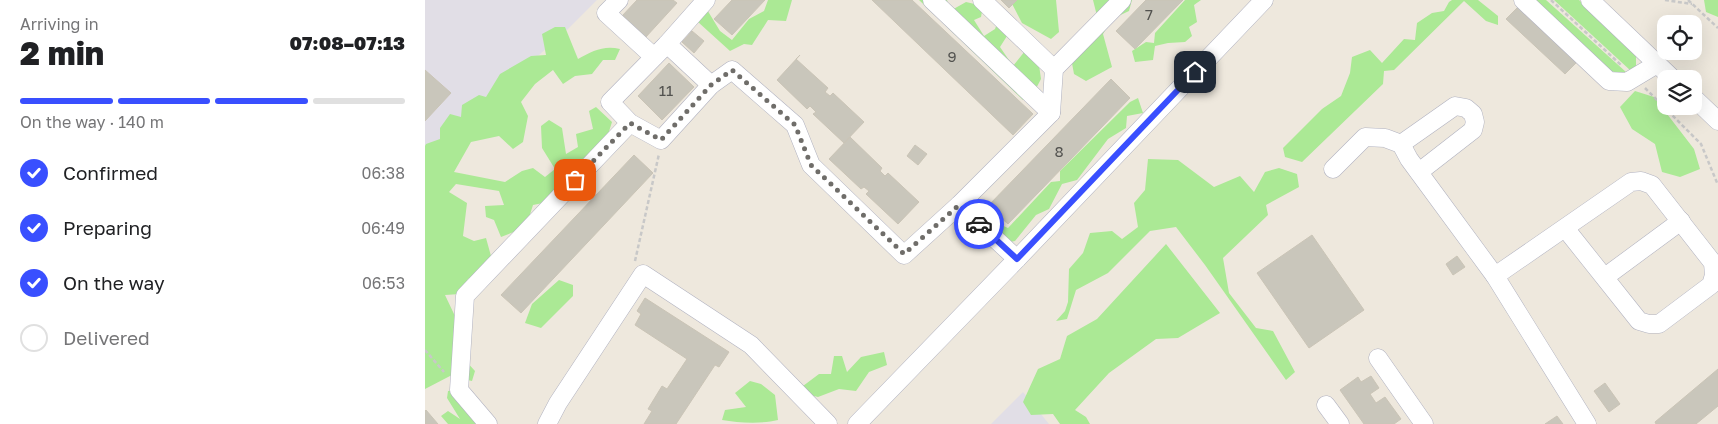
<!DOCTYPE html>
<html lang="en">
<head>
<meta charset="utf-8">
<style>
	body { margin:0; font-family:"Golos Text",sans-serif; background:#f2f2f2; color:#202124; height:100vh; display:flex; flex-direction:column; font-size:19px; white-space:nowrap }
	* { box-sizing:border-box; margin:0 }
	p { font-size:16px; color:#757577 }
	.icon { flex:none; width:28px; height:28px; fill:none; stroke:currentColor; stroke-width:2; stroke-linecap:round; stroke-linejoin:round }
	.map { position:relative; flex:1; overflow:hidden }
	.side { display:flex; flex-direction:column; background:#fff; width:425px }
	.side>* { flex:none }
	.tools { position:absolute; left:1232px; top:15px; display:grid; gap:10px }
	.tools a { display:grid; place-items:center; width:45px; height:45px; border-radius:10px; background:#fff; box-shadow:0 5px 20px #0002; font-size:25px }
	.pin { position:absolute; display:grid; place-items:center; width:42px; height:42px; color:#fff; margin:-21px; border-radius:10px; box-shadow:0 2px 8px #0006 }
	.courier { position:absolute; display:grid; place-items:center; width:50px; height:50px; margin:-25px; border:4px solid #394fff; border-radius:50%; background:#fff; color:#222; box-shadow:0 1px 6px #0007 }
	.headline em { font-style:normal; font-weight:800 }
	.headline div { display:flex; flex-direction:column-reverse }
	.headline { display:flex; align-items:center; justify-content:space-between; height:85px; padding:0 20px }
	h1 { font-size:32px; font-weight:800; line-height:38px }
	.bar { display:grid; grid-template-columns:repeat(4,1fr); gap:8px 5px; align-content:center; height:60px; padding:0 20px }
	.bar i { height:6px; border-radius:4px; background:#e0e0e0 }
	.bar .selected { background:#394fff }
	.bar p { grid-column:span 4 }
	ol { padding:0 20px; list-style:none }
	li { display:flex; align-items:center; gap:15px; height:55px }
	li p { margin-inline-start:auto }
	li .icon { padding:5px; border-radius:50%; background:#394fff; color:#fff; stroke-width:4 }
	li:last-child { color:#757577 }
	li i { width:28px; height:28px; border:2px solid #e0e0e0; border-radius:50% }
	main { display:flex; flex:1; min-height:0 }
	.map>svg:first-child { display:block }
	.industrial { fill:#e1dee6 }
	.green { fill:#abe995 }
	.building { fill:#c9c6bb; stroke:#cac4b6 }
	.lines { fill:none; stroke-linecap:round; stroke-linejoin:round }
	.minor-casing { stroke:#b1b2c0; stroke-width:19 }
	.path { stroke:#c8c8c8; stroke-width:2.5; stroke-dasharray:4 2.5; stroke-linecap:butt }
	.minor { stroke:#fff; stroke-width:18 }
	.done { stroke:#6f6d69; stroke-width:5; stroke-dasharray:0 9 }
	.route { stroke:#394fff; stroke-width:6 }
	.labels { text-anchor:middle; stroke-width:4; stroke-linejoin:round; paint-order:stroke }
	.number-label { font-size:15px; fill:#52524f }
</style>
</head>
<body>
<main>
<section class="side">
<div class="headline"><div><h1>2 min</h1><p>Arriving in</p></div><em>07:08–07:13</em></div>
<div class="bar"><i class="selected"></i><i class="selected"></i><i class="selected"></i><i></i><p>On the way · 140 m</p></div>
<ol>
<li><svg class="icon" aria-label="check" viewBox="0 0 24 24"><path d="M5 12l5 5 9-10"/></svg>Confirmed<p>06:38</p></li>
<li><svg class="icon" aria-label="check" viewBox="0 0 24 24"><path d="M5 12l5 5 9-10"/></svg>Preparing<p>06:49</p></li>
<li><svg class="icon" aria-label="check" viewBox="0 0 24 24"><path d="M5 12l5 5 9-10"/></svg>On the way<p>06:53</p></li>
<li><i></i>Delivered</li>
</ol>
</section>
<div class="map">
<svg width="1293" height="424" viewBox="0 0 1293 424">
	<rect width="100%" height="100%" fill="#eee8dd"/>
	<g class="industrial">
		<polygon points="0,0 172,0 144,28 0,158"/>
		<polygon points="598,392 624,424 566,424"/>
	</g>
	<g class="green">
		<polygon points="343,0 367,0 361,21 343,20 327,45 319,44 305,51 273,22 281,8 295,31 307,40 324,19 339,11"/>
		<polygon points="494,0 522,0 525,11 541,2 558,6 556,17 549,20 559,36 570,29 576,13 589,25 575,47 588,66 600,51 614,65 616,79 605,100 598,100"/>
		<polygon points="585,0 631,0 634,32 626,39 597,23"/>
		<polygon points="668,0 707,0 704,11 687,19 678,34 687,67 661,81 649,74 644,47 673,20"/>
		<polygon points="760,0 776,0 769,5 772,22 764,27 767,36 760,42 743,43 730,46 728,60 710,62 707,51 721,42 729,43 730,33"/>
		<polygon points="1027,0 1053,0 1073,16 1073,25 1061,21 1039,1 969,70 959,71 958,84 877,162 860,157 858,148 897,109 916,96 925,73 927,57 945,50 957,63 979,39 990,40 992,23 1007,13 1019,11 1024,2"/>
		<polygon points="1110,0 1121,0 1201,72 1193,73 1186,71"/>
		<polygon points="1129,0 1154,0 1205,49 1211,55 1211,66 1206,71"/>
		<polygon points="1279,0 1293,0 1293,17 1281,12"/>
		<path d="M130,27H140L153,59C167,51 179,45 195,49L190,60H178L167,74L150,76L138,84L128,70L110,84L96,102L103,116L98,142L88,149L74,136L46,142L29,172L80,182L97,171L108,168L120,177L130,169L117,148L116,126L124,120L137,128L141,154L153,147L151,134L168,129L164,111L171,107L187,122L180,144L123,202L108,205L101,227L76,237L69,220L61,217L60,206L79,205L74,191L31,184L24,192L42,203L38,236L49,241L61,238L66,256L59,271L43,279L35,294L20,295L29,314L43,334L30,349L50,371L47,381L25,376L0,389V146L1,144L15,139V128L25,114L36,117L37,105L54,95L61,97L75,74L106,56L121,55L117,34Z"/>
		<polygon points="1210,91 1229,97 1269,149 1275,169 1255,177 1237,172 1230,144 1207,129 1195,107"/>
		<polygon points="713,98 718,113 702,116 701,128 683,139 652,180 637,184 624,209 611,215 590,241 557,248 553,237 567,221 583,228 626,182 635,181 635,171 705,102"/>
		<polygon points="723,159 753,160 789,187 815,176 829,192 840,172 854,168 872,174 874,187 841,205 843,215 798,258 804,293 831,328 848,331 870,372 861,380 780,265 751,227 725,231 683,273 651,290 642,319 631,321 640,311 643,302 644,269 658,253 665,233 687,231 697,239 713,227 709,203 720,190"/>
		<polygon points="741,244 795,313 753,338 731,339 684,373 650,410 661,417 665,424 635,424 628,414 606,415 598,402 613,369 635,359 642,336 672,319"/>
		<polygon points="134,280 148,285 148,296 116,328 100,323 107,304"/>
		<polygon points="459,352 462,365 444,372 431,391 414,389 393,397 381,394 378,386 394,374 406,374 409,356 417,356 422,372 436,357"/>
		<path d="M325,381L336,384L350,395L353,420C337,424 314,423 297,420L300,410L321,407L310,393Z"/>
		<polygon points="31,390 66,424 23,424 16,416 23,411 35,419 22,398 23,391"/>
	</g>
	<g class="building">
		<polygon points="212,0 248,0 252,3 220,38 197,16"/>
		<polygon points="307,0 340,0 307,35 289,19"/>
		<polygon points="447,0 487,0 608,114 588,135"/>
		<polygon points="576,0 592,0 584,8"/>
		<polygon points="721,0 758,0 710,49 691,31"/>
		<polygon points="1093,7 1152,62 1140,74 1081,19"/>
		<polygon points="267,31 279,41 269,53 257,42"/>
		<polygon points="375,55 371,59 403,88 400,92 405,96 408,93 439,122 419,143 388,114 391,112 385,106 382,109 352,80"/>
		<polygon points="244,63 269,87 237,120 213,96"/>
		<polygon points="0,70 26,93 0,121"/>
		<polygon points="686,79 705,98 583,224 563,206"/>
		<polygon points="425,137 457,168 455,171 460,176 463,173 494,202 473,224 441,194 444,191 439,187 436,189 404,159"/>
		<polygon points="490,145 502,154 493,165 482,156"/>
		<polygon points="209,155 228,173 96,313 76,295"/>
		<polygon points="887,235 939,310 884,348 832,273"/>
		<polygon points="1032,256 1040,267 1028,275 1021,264"/>
		<polygon points="220,298 304,352 294,367 290,365 251,424 219,424 227,411 223,409 237,386 242,389 262,359 210,325 216,314 212,311"/>
		<polygon points="1293,369 1293,406 1271,424 1231,424 1230,422"/>
		<polygon points="946,376 954,388 945,394 951,403 960,397 976,419 969,424 939,424 915,390 933,377 936,382"/>
		<polygon points="1180,383 1195,404 1184,412 1169,391"/>
		<polygon points="1,410 13,424 0,424 0,411"/>
		<polygon points="1132,416 1138,424 1120,424"/>
	</g>
	<g class="lines">
		<g class="minor-casing">
			<g id="minor">
				<polyline points="194,0 181,13 229,57"/>
				<polyline points="281,0 242,44 185,102 205,123 236,140 286,85 307,70 370,125 386,165 479,255 534,205"/>
				<polyline points="507,0 626,113"/>
				<polyline points="557,0 629,69"/>
				<polyline points="1098,0 1184,81 1202,82 1232,64"/>
				<polyline points="1165,0 1248,79"/>
				<polyline points="242,44 286,85"/>
				<polyline points="1269,98 1293,121"/>
				<polyline points="976,144 1030,106 1041,108 1048,114 1050,122 1048,130 994,172"/>
				<polyline points="908,169 940,137 960,138 976,144 984,159 1070,276 1162,424"/>
				<polyline points="592,259 534,205 626,113 629,69 697,0"/>
				<polyline points="1070,276 1206,182 1216,181 1227,185 1288,263 1289,275 1286,285 1234,324 1224,324 1214,321 1140,228"/>
				<polyline points="1180,277 1256,221"/>
				<polyline points="953,358 999,424"/>
				<polyline points="901,405 915,424"/>
				<polyline points="63,424 34,390 40,296 205,123"/>
				<polyline points="122,424 133,403 218,274 326,345 403,424"/>
				<polyline points="432,424 592,259 839,0"/>
			</g>
		</g>
		<g class="path">
			<polyline points="1126,0 1196,65"/>
			<polyline points="1240,0 1267,4"/>
			<polyline points="1263,0 1293,28"/>
			<polyline points="1220,88 1276,144 1293,185"/>
			<polyline points="210,261 234,154"/>
			<polyline points="0,350 19,372"/>
		</g>
		<use href="#minor" class="minor"/>
	</g>
	<g class="lines">
		<polyline class="done" points="150,180 205,123 236,140 286,85 307,70 370,125 386,165 479,254 534,205 554,224"/>
		<polyline class="route" points="554,224 592,259 770,72"/>
	</g>
	<g class="labels">
		<g class="number-label">
			<text x="724" y="20">7</text>
			<text x="527" y="62">9</text>
			<text x="241" y="96">11</text>
			<text x="634" y="157">8</text>
		</g>
	</g>
</svg>
<div class="tools">
<a><svg class="icon" aria-label="locate" viewBox="0 0 24 24"><circle cx="12" cy="12" r="6"/><path d="M12 2v4M12 18v4M2 12h4M18 12h4"/></svg></a>
<a><svg class="icon" aria-label="layers" viewBox="0 0 24 24"><path d="M12 4l9 5-9 5-9-5zM3 14l9 5 9-5"/></svg></a>
</div>
<div class="pin" style="left:150px;top:180px;background:#ea580c"><svg class="icon" aria-label="bag" viewBox="0 0 24 24"><path d="M5 8h14l-1 12H6zM9 8a3 3 0 0 1 6 0"/></svg></div>
<div class="pin" style="left:770px;top:72px;background:#1f2937"><svg class="icon" aria-label="home" viewBox="0 0 24 24"><path d="M3 11l9-7 9 7M6 9v11h12V9"/></svg></div>
<div class="courier" style="left:554px;top:224px"><svg class="icon" aria-label="car" viewBox="0 0 24 24"><path d="M5 17H2v-5l4-1 3-4h7l3 4 3 1v5h-3M9 17h6M6 11h13"/><circle cx="7" cy="17" r="2"/><circle cx="17" cy="17" r="2"/></svg></div>
</div>
</main>
</body>
</html>
